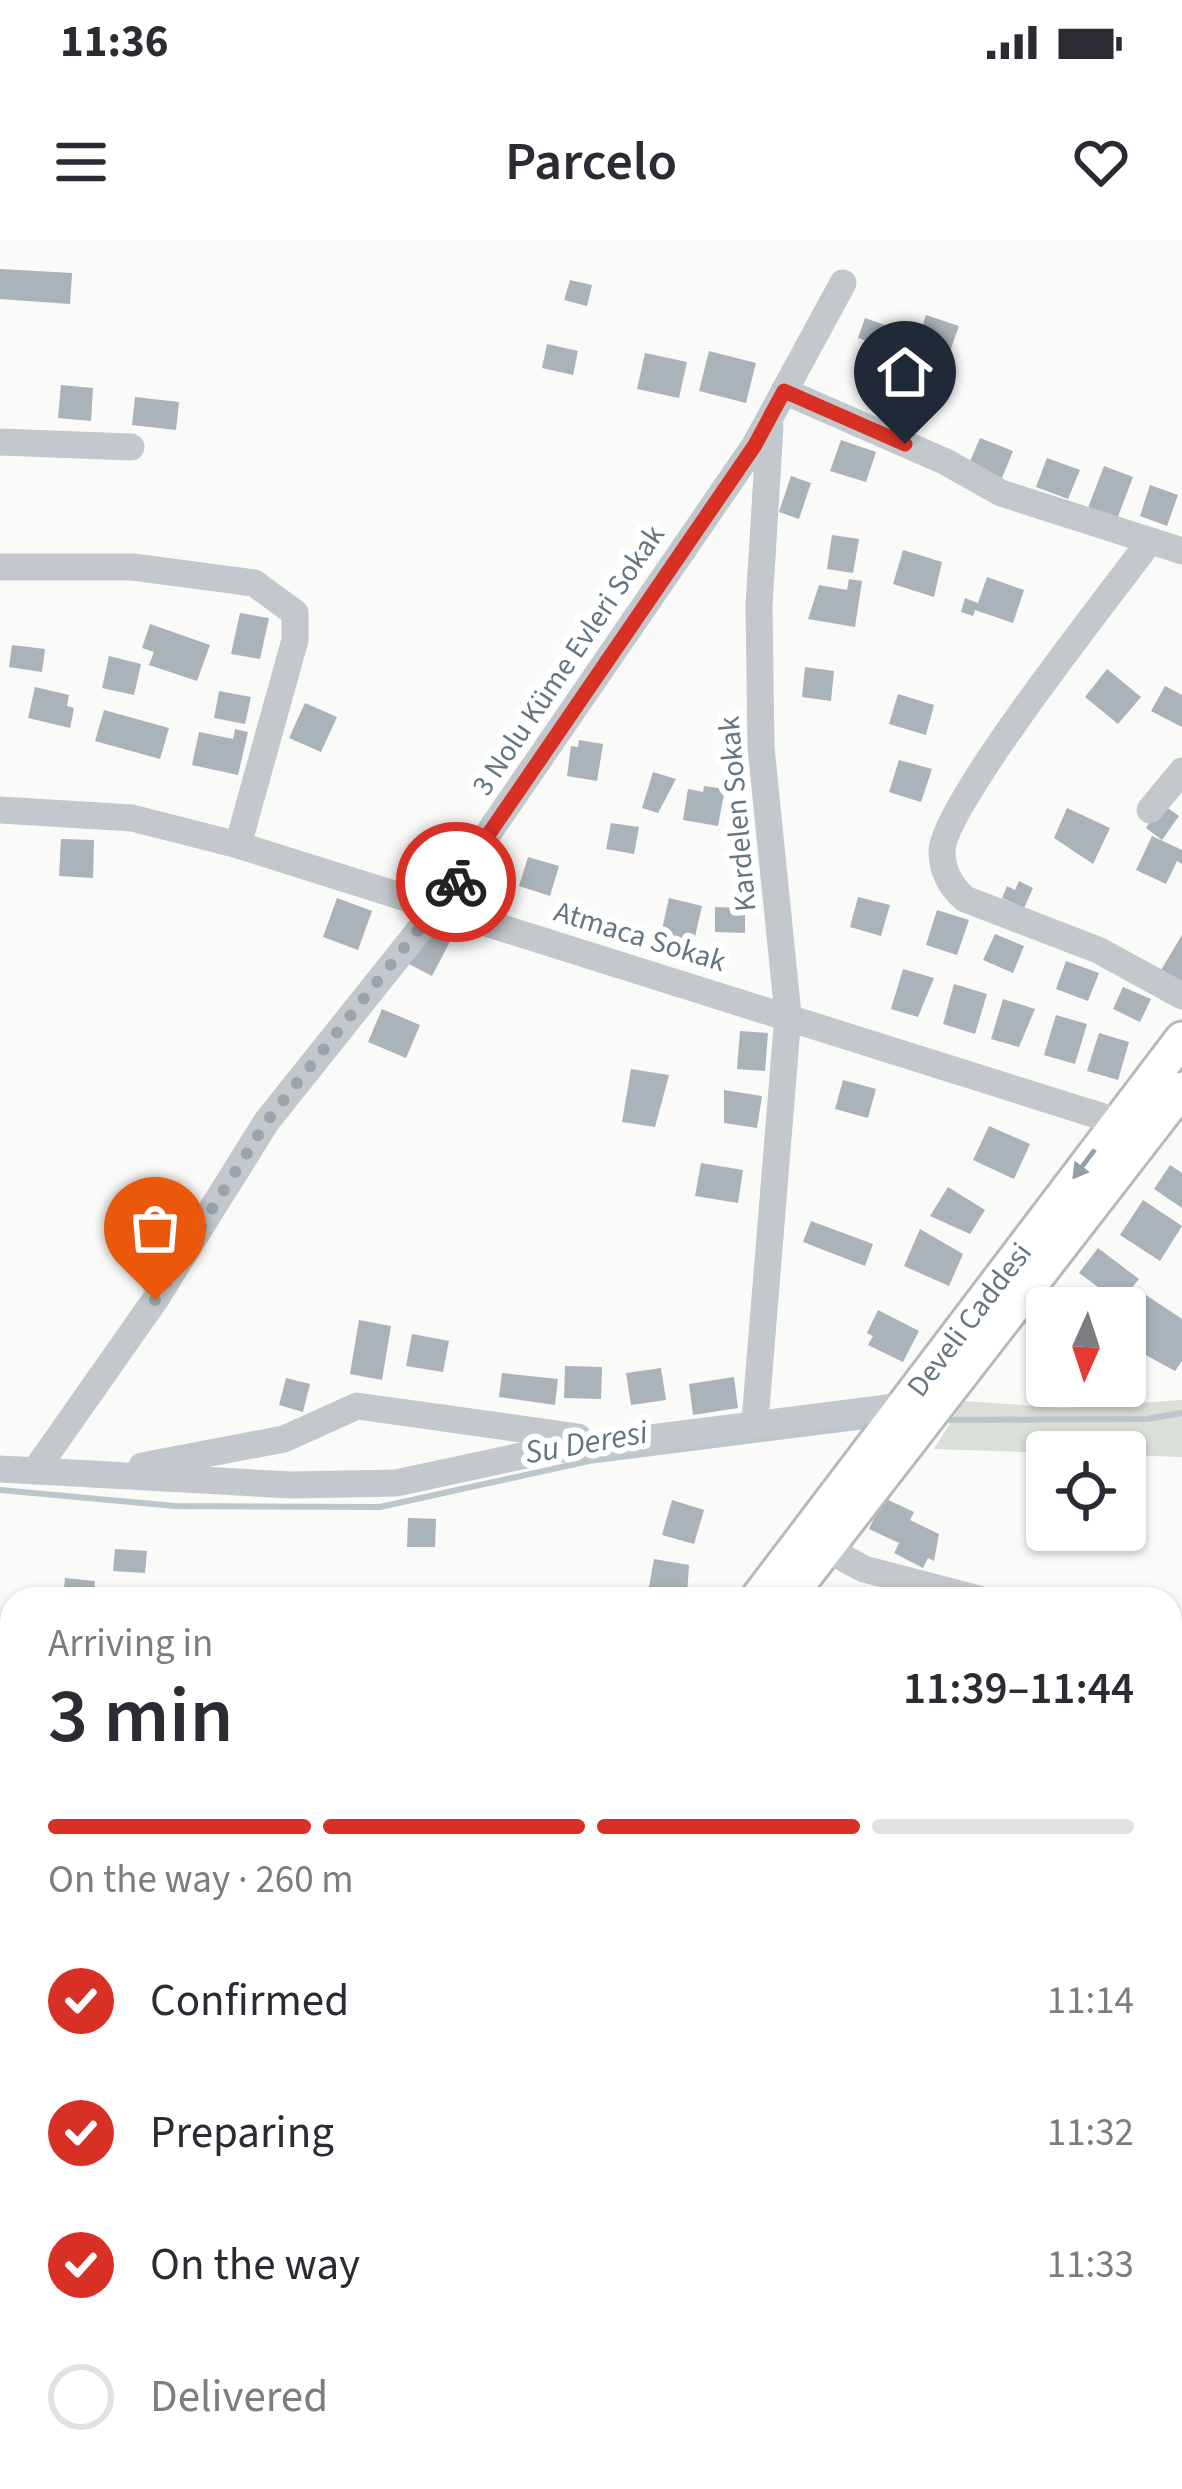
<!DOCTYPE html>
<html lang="en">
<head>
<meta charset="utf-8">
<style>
	body { margin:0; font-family:"Source Sans 3",sans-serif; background:#f2f2f3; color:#2b2b33; height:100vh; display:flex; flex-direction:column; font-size:45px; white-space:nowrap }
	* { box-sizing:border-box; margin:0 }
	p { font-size:39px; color:#7c7c81 }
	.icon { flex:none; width:66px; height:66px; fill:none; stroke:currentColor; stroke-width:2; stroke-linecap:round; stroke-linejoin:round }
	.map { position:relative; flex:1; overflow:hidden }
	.sheet { position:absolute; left:0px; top:1347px; width:1182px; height:903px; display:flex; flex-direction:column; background:#fff; border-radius:36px 36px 0 0; box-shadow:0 3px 9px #0004 }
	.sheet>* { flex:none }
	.needle { width:78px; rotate:183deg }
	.controls { position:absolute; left:1026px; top:1047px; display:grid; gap:24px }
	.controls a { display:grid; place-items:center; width:120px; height:120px; border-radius:12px; background:#fff; box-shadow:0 3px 9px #0004; font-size:60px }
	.pin { position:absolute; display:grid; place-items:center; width:102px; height:102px; color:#fff; margin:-123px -51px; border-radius:50% 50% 50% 0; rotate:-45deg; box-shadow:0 0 12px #0007 }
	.pin .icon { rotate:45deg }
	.courier { position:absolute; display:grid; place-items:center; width:120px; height:120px; margin:-60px; border:9px solid #d93025; border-radius:50%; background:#fff; color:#222; box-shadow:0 3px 15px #0007 }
	.summary em { font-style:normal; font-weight:600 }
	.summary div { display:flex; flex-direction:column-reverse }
	.summary { display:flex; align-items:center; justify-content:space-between; height:204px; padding:0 48px }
	h1 { font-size:78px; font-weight:600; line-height:90px }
	.bar { display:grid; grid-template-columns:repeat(4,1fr); gap:18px 12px; align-content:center; height:144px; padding:0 48px }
	.bar i { height:15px; border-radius:9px; background:#e1e1e2 }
	.bar .on { background:#d93025 }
	.bar p { grid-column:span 4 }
	ol { padding:0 48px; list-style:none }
	li { display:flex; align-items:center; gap:36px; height:132px }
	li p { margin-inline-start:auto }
	li .icon { padding:12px; border-radius:50%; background:#d93025; color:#fff; stroke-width:4 }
	li:last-child { color:#7c7c81 }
	li i { width:66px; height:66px; border:6px solid #e1e1e2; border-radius:50% }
	.status { display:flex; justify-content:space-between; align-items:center; height:84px; padding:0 60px; background:#fff; direction:ltr }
	.status svg { height:33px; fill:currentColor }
	header { display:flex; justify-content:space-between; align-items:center; height:156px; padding:0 48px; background:#fff; font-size:54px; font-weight:600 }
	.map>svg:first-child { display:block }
	.built { fill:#e8e9e9 }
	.green { fill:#dadfd7 }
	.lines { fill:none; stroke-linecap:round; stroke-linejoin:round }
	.stream { stroke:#bbc7cb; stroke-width:6 }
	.building { fill:#aab3b9 }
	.major-casing { stroke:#b5babe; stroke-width:39 }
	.minor { stroke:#c3c8cc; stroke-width:27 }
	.major { stroke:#fff; stroke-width:33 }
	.oneway { fill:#939fa8 }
	.done { stroke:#99a4ac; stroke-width:12; stroke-dasharray:0 21.6 }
	.route { stroke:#d93025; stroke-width:15 }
	.labels { text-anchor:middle; stroke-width:12; stroke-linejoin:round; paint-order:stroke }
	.street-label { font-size:30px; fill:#657683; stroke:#fff }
	.water-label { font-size:33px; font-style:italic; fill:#60757c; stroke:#fff }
</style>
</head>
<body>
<div class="status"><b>11:36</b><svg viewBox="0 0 49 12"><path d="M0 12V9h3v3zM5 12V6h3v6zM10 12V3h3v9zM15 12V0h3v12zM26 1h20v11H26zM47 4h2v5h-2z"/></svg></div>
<header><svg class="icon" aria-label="menu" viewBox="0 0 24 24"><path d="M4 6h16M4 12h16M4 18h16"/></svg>Parcelo<svg class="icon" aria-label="heart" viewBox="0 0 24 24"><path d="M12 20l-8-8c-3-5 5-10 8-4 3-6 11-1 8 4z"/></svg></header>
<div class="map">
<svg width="1182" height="2249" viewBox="0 0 1182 2249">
	<rect width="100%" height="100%" fill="#fafaf8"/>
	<polygon class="built" points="0,1427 12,1428 12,1730 0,1727"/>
	<polygon class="green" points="1182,1160 1182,1217 934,1209 964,1161 1062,1168"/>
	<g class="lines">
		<g class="stream">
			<polyline points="940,1180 1147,1179 1182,1173"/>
			<polyline points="0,1250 175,1266 380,1267 589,1221 873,1185"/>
		</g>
	</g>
	<g class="building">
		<polygon points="0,29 72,33 70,64 0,59"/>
		<polygon points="570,40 592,45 587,66 564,60"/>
		<polygon points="926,75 959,86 944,128 858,98 865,78 919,97"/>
		<polygon points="547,104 578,111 573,135 542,128"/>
		<polygon points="709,111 756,123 746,163 699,151"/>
		<polygon points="645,113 687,122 679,158 637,149"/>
		<polygon points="61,145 93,148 91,181 58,178"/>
		<polygon points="135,157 179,162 176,190 132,185"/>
		<polygon points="980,198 1013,211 1002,238 969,224"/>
		<polygon points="841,200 876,212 866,242 830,231"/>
		<polygon points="1047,218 1080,230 1068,259 1036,247"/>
		<polygon points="1104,226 1133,237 1117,279 1088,268"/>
		<polygon points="791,236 811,243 799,279 779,272"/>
		<polygon points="1150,245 1178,255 1167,286 1140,276"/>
		<polygon points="832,295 859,299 853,333 827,329"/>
		<polygon points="903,310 942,322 934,357 893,344"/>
		<polygon points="987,337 1024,350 1013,383 975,370 973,376 961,372 965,358 978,363"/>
		<polygon points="849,339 862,341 855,387 808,379 819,345 847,350"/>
		<polygon points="240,373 269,378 260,419 231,414"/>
		<polygon points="150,384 210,405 197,441 149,425 154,412 142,408"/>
		<polygon points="12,405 45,409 42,432 9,427"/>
		<polygon points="109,416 141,424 134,455 102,448"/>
		<polygon points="805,427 834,431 831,461 802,457"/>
		<polygon points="1107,429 1141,457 1118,484 1085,457"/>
		<polygon points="1165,446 1182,455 1182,487 1151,471"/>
		<polygon points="35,447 69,455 67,466 74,468 70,488 28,478"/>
		<polygon points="219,451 251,457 245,484 214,478"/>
		<polygon points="898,454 934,465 926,495 889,484"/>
		<polygon points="305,463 337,477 321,512 289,498"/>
		<polygon points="104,470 169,488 160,519 95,501"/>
		<polygon points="235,489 248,492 238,535 192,525 199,492 233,499"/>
		<polygon points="579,500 603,504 597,541 567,536 571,506 578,507"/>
		<polygon points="899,520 932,529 921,562 889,552"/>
		<polygon points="653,532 676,539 658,573 642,568"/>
		<polygon points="704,546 725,549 718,586 683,580 688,549 703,552"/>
		<polygon points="1162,564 1179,576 1162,600 1146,588"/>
		<polygon points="1067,568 1110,588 1093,624 1054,598"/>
		<polygon points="611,583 639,587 634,614 606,609"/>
		<polygon points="1152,596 1182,610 1182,624 1177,621 1166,644 1136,630"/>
		<polygon points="61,599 94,600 93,638 59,636"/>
		<polygon points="528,617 559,626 550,656 519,646"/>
		<polygon points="1019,641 1033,648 1024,668 1002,658 1007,646 1015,650"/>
		<polygon points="858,657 890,665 881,696 850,687"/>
		<polygon points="337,658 372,671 358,710 323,697"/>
		<polygon points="669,658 702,666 694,701 661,694"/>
		<polygon points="715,667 745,668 745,693 715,692"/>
		<polygon points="937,670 969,680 957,715 926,705"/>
		<polygon points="436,682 455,692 432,736 405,722"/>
		<polygon points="995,694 1024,706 1013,733 983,720"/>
		<polygon points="1182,695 1182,743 1161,730"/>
		<polygon points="1066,721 1099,733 1088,761 1056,749"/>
		<polygon points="903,729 934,738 918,777 891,769"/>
		<polygon points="954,744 987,754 975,794 943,784"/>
		<polygon points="1123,747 1151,759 1140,782 1113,769"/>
		<polygon points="1003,759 1035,769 1019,807 991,799"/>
		<polygon points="382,769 420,785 406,818 368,802"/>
		<polygon points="1056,775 1087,784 1075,824 1044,815"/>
		<polygon points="740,791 768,793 765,831 737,829"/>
		<polygon points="1099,793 1129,802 1118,840 1087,831"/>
		<polygon points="631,829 669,835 655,887 622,882"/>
		<polygon points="843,840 876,849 868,878 835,869"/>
		<polygon points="724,850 762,856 757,888 724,883"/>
		<polygon points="989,886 1030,904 1014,939 973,920"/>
		<polygon points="701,923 743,930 738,963 695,956"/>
		<polygon points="1170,925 1182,933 1182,968 1154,949"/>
		<polygon points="948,947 985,970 970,994 930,976"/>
		<polygon points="1143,960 1182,986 1160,1021 1120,995"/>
		<polygon points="811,981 873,1004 865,1026 803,1002"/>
		<polygon points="920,989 963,1014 949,1046 904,1026"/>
		<polygon points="1098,1008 1139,1039 1120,1063 1079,1033"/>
		<polygon points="1146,1055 1182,1079 1182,1121 1175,1131 1133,1108 1146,1088 1130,1078"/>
		<polygon points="878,1070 919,1091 903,1122 868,1105 873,1096 867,1093"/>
		<polygon points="359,1080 391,1086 382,1140 350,1134"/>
		<polygon points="412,1094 449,1101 443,1132 406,1126"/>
		<polygon points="565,1126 602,1127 601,1159 564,1158"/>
		<polygon points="661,1128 666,1160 631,1165 626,1133"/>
		<polygon points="502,1133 558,1139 555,1165 499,1157"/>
		<polygon points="734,1137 738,1168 693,1175 689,1144"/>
		<polygon points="286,1138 310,1144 303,1172 279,1165"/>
		<polygon points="884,1258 914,1272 910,1280 939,1294 934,1321 928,1318 923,1328 894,1313 899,1303 869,1289"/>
		<polygon points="672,1260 704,1270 694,1304 662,1295"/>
		<polygon points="408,1278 436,1279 435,1307 407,1307"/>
		<polygon points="115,1309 147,1311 145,1333 113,1331"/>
		<polygon points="654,1319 689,1325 687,1355 659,1357 660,1349 649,1347"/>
		<polygon points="65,1338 95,1341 94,1359 63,1359"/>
		<polygon points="10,1474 12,1603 6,1601 2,1617 0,1515"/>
		<polygon points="1172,1838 1182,1840 1182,1877 1170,1874"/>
		<polygon points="1176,1987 1182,1988 1177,2045 1170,2044"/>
		<polygon points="10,2014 12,2014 12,2128 0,2125 0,2057"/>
		<rect x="716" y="2238" width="34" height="11"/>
		<polygon points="1024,2238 1109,2238 1109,2249 1024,2246"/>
	</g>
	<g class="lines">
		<g class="major-casing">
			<g id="major">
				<path id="s1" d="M757,1359L1182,799"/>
				<polyline points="787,1359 1182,849"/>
				<polyline points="242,2249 249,2238"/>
				<polyline points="275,2249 281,2238"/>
			</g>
		</g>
		<g class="minor">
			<polyline points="784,151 946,222 1001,253 1182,311"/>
			<polyline points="0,202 131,207"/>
			<path d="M1150,301C1114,350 942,566 942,611C942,631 951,647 965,659L1098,710L1182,756"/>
			<polyline points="0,327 133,327 254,343 295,373 295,400 238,605"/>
			<polyline points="0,570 132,578 238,605 1116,881"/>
			<polyline points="1150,570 1182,531"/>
			<polyline points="755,1181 788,775 761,507 759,366 770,186"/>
			<polyline points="142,1226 284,1199 357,1166 578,1197"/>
			<polyline points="0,1229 292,1245 396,1243 540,1212 903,1166"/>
			<polyline points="35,1231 155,1060 267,881 437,668 755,205 843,43"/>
			<polyline points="825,1308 864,1329 979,1359"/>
			<polyline points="1170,1412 1182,1415"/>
			<polyline points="0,1416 12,1417"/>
			<polyline points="1170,1640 1182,1642"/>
			<polyline points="1170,1826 1182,1827"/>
			<polyline points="0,1835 12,1842"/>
			<polyline points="1170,1975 1182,1976"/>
			<polyline points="1170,2109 1182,2109"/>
			<polyline points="1170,2184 1182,2184"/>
			<polyline points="0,2199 12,2203"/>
			<polyline points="128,2238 164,2249"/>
			<polyline points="333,2238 358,2249"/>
			<polyline points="431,2238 455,2249"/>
			<polyline points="925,2249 926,2238"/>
		</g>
		<use href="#major" class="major"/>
	</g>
	<defs><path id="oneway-solid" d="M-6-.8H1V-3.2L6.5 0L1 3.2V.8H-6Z" transform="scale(3)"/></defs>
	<use class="oneway" href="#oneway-solid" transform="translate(1084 924) rotate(127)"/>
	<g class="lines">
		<polyline class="done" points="155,1060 267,881 456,642"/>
		<polyline class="route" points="456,642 755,205 784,151 905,204"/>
	</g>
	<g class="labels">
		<g class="street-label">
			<text transform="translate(568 420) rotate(-56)" y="10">3 Nolu Küme Evleri Sokak</text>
			<text transform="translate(737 574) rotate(-95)" y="10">Kardelen Sokak</text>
			<text transform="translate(640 696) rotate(17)" y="10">Atmaca Sokak</text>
			<text dy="10" stroke="none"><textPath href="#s1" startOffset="351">Develi Caddesi</textPath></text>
		</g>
		<g class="water-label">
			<text transform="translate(586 1201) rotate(-10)" y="12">Su Deresi</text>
		</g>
	</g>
</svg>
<div class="controls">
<a><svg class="needle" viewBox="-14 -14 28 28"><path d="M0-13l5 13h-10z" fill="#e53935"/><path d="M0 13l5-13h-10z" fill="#7c7c81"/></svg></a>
<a><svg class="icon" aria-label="locate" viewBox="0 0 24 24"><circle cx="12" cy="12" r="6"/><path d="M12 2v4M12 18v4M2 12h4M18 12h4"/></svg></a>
</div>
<div class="pin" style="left:155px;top:1060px;background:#ea580c"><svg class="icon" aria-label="bag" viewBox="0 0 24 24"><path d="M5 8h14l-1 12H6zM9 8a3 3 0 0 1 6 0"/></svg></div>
<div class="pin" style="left:905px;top:204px;background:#1f2937"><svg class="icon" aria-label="home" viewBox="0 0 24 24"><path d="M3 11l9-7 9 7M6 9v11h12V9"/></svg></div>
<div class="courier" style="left:456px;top:642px"><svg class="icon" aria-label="bike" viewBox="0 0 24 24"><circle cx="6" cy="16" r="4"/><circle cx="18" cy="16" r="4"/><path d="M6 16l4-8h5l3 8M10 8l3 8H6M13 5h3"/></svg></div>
<section class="sheet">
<div class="summary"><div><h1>3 min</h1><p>Arriving in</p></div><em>11:39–11:44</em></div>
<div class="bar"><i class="on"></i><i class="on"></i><i class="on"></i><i></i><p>On the way · 260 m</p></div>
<ol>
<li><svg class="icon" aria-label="check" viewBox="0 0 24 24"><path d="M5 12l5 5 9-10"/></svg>Confirmed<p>11:14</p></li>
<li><svg class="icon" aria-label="check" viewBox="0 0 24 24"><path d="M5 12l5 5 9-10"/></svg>Preparing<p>11:32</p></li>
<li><svg class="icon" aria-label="check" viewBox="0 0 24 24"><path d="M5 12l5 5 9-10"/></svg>On the way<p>11:33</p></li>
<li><i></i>Delivered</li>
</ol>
</section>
</div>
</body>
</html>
